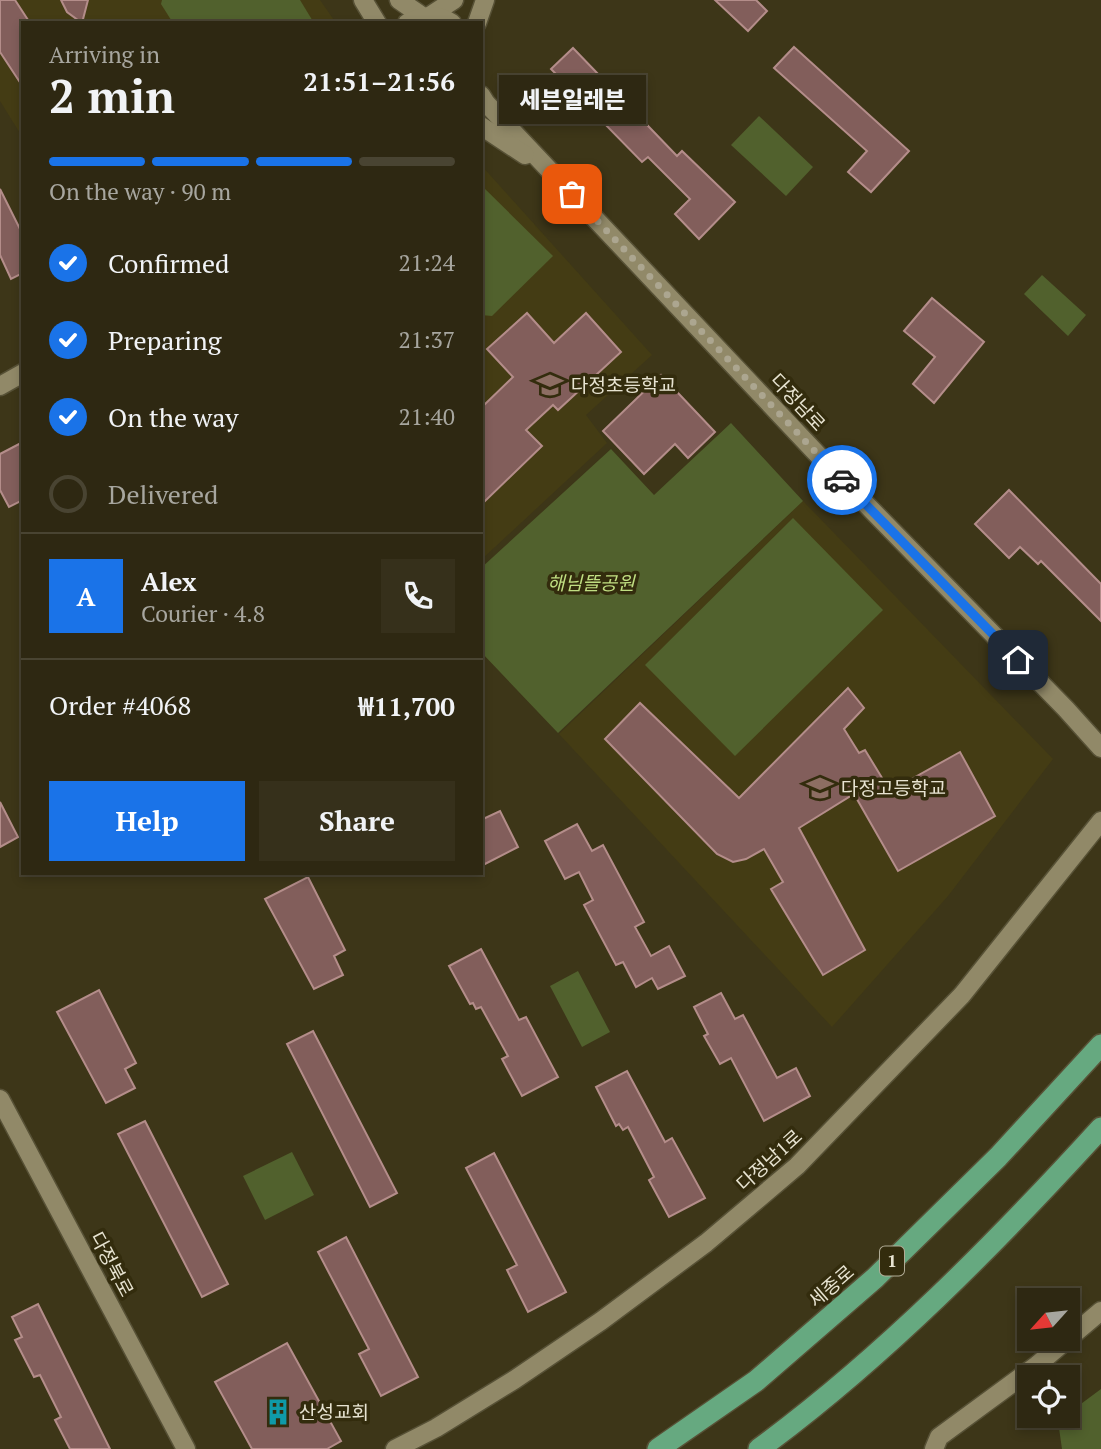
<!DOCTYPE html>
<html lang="en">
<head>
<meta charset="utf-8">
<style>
	body { margin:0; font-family:"PT Serif","Noto Sans KR",serif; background:#36301b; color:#f1f3f6; height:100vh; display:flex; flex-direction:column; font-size:26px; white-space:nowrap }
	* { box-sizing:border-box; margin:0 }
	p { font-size:23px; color:#a7a69f }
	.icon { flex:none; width:38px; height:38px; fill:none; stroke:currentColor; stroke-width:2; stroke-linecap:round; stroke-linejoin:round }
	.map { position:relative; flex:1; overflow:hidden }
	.panel { position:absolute; left:21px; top:21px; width:462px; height:854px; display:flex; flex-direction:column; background:#2e2812; border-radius:0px; box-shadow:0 4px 10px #0003,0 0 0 2px #494432 }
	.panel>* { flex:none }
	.needle { width:46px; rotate:243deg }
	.buttons { position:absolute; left:1017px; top:1288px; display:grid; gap:14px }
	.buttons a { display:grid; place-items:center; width:63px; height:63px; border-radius:0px; background:#2e2812; box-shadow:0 4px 10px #0003,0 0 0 2px #494432; font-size:35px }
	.pin { position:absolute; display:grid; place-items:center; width:60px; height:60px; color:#fff; margin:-30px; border-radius:14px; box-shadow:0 4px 10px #0006 }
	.courier { position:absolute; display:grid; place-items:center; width:70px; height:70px; margin:-35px; border:5px solid #1a73e8; border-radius:50%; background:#fff; color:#222; box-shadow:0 2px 9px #0007 }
	.bubble { position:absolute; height:49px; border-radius:0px; background:#2e2812; box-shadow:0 4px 10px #0003,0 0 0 2px #494432; font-size:23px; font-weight:800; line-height:49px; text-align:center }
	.overview em { font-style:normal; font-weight:800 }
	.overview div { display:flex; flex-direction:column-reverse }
	.overview { display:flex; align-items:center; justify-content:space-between; height:119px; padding:0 28px }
	h1 { font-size:46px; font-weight:800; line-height:52px }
	.bar { display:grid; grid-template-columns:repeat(4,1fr); gap:10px 7px; align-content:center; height:84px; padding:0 28px }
	.bar i { height:9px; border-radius:5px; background:#494432 }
	.bar .current { background:#1a73e8 }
	.bar p { grid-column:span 4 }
	.line { display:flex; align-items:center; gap:18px; padding:0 28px; border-top:2px solid #494432 }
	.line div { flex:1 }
	.round { display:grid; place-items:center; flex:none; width:74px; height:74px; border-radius:0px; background:#36301b }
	ol { padding:0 28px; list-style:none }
	li { display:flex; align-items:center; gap:21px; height:77px }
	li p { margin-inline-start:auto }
	li .icon { padding:7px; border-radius:50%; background:#1a73e8; color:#fff; stroke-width:4 }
	li:last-child { color:#a7a69f }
	li i { width:38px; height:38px; border:4px solid #494432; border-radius:50% }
	.primary-button { display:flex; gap:14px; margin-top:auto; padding:14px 28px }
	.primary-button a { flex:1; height:80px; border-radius:0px; background:#1a73e8; color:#fff; font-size:28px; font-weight:800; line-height:80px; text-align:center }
	.primary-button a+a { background:#36301b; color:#f1f3f6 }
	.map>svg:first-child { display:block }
	.built { fill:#443c14 }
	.green { fill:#51612d }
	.building { fill:#825e5b; stroke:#b48d8a; stroke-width:2 }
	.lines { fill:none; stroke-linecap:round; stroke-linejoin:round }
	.street-casing { stroke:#575136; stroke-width:21 }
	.secondary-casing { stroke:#575136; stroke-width:21 }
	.highway-casing { stroke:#575136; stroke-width:24 }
	.street { stroke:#918968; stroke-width:18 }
	.secondary { stroke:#918968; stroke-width:18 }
	.highway { stroke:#66a980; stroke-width:21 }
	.done { stroke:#aca690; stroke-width:7; stroke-dasharray:0 12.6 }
	.route { stroke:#1a73e8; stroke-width:9 }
	.labels { text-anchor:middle; stroke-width:7; stroke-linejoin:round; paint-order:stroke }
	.shield { fill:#332c0d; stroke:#b1ac96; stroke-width:2 }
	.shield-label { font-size:18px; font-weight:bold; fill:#e7e3d1 }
	.poi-label { font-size:19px; fill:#e7e3d1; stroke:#332c0d; text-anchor:start }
	.street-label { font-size:19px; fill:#e7e3d1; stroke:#332c0d }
	.park-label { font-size:19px; font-style:italic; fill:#c0de82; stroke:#332c0d }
</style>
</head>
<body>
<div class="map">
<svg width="1101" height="1449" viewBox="0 0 1101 1449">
	<rect width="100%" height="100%" fill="#3d3618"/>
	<g class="built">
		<polygon points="0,0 320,0 336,23 23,23 23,138 0,101"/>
		<polygon points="481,165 652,355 586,415 607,443 481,560"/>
		<polygon points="803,501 1053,759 948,896 832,1027 559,734"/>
	</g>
	<g class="green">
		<polygon points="162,0 300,0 314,23 173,23 161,4"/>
		<polygon points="759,116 813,167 786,196 731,145"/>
		<polygon points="481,185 553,256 492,316 481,315"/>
		<polygon points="1042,275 1086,315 1068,336 1024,294"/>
		<polygon points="731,423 803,501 558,733 481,652 481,568 611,449 654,495"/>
		<polygon points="793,518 883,610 735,756 645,665"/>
		<polygon points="578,971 610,1032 582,1047 550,986"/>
		<polygon points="292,1152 314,1195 265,1220 243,1176"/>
		<polygon points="1101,1389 1101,1449 1062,1449 1058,1421"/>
	</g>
	<g class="building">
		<polygon points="0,0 15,0 30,23 23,23 23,87 0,52"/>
		<polygon points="61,0 88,0 82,23 67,12"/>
		<polygon points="715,0 756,0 767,11 748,31"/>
		<polygon points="794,47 909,151 871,192 848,172 867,151 774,68"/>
		<polygon points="573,48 677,156 682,151 735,202 699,239 675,214 690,199 648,157 642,162 551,69"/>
		<polygon points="0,189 23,235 23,273 11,279 0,255"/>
		<polygon points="932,298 984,342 934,403 913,384 935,357 904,331"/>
		<polygon points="527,313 554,343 586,313 621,352 558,410 553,405 526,430 542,446 481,505 481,408 513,377 487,349"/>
		<polygon points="661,375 715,432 688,458 675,444 644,474 603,431"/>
		<polygon points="23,442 23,500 9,507 0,490 0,454"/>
		<polygon points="1009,490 1101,584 1101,621 1041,561 1038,564 1020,547 1009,558 975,524"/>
		<polygon points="848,688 864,708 844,729 859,753 865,750 890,791 960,752 995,816 898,871 854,794 799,828 865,950 823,975 771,889 783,882 764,849 746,859 733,862 717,854 605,739 640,703 739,798"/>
		<polygon points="0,802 18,837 0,847"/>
		<polygon points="500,811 518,847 481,866 481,820"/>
		<polygon points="577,824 592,851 603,845 644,922 635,927 651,956 669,946 685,976 658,989 652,978 636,987 623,962 616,965 584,905 593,900 579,872 565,879 545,841"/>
		<polygon points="308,877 345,950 334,956 343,975 314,989 265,899"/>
		<polygon points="481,949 519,1020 526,1017 558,1077 522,1096 502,1059 508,1056 481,1007 476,1009 473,1003 470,1004 449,966"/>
		<polygon points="99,990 136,1063 125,1069 135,1088 106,1103 57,1012"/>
		<polygon points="721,993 735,1019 743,1015 777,1078 796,1068 810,1096 764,1121 731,1058 720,1064 704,1036 708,1034 694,1007"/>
		<polygon points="313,1031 397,1193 370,1207 287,1044"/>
		<polygon points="627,1071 665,1142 672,1138 705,1198 669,1217 649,1180 654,1177 628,1127 623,1130 619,1124 616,1126 596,1087"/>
		<polygon points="145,1121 228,1284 202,1297 118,1134"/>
		<polygon points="494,1153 566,1292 528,1312 507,1270 517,1265 466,1168"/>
		<polygon points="346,1237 418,1377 381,1396 359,1354 369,1349 318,1252"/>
		<polygon points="38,1304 110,1449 70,1449 55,1420 61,1417 40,1375 34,1377 15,1340 22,1337 12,1317"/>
		<polygon points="287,1343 341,1441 327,1449 252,1449 215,1382"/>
	</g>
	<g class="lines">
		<g class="street-casing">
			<g id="street">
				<polyline points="431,15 454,0"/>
				<polyline points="477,23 485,0"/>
				<polyline points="0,386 23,373"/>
				<polyline points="934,1449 939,1437 1037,1365 1101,1311"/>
			</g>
		</g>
		<g class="secondary-casing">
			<g id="secondary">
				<polyline points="363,0 377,23"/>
				<polyline points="399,0 422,16"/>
				<path d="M407,23C423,15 437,13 452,23"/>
				<polyline points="481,95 486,103 819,456 1066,709 1101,748"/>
				<polyline points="481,126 525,155"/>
				<polyline points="0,1099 186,1449"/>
				<polyline points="395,1449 436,1428 514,1380 601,1321 706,1243 797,1166 962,995 1101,821"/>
			</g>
		</g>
		<g class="highway-casing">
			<g id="highway">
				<polyline points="658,1449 756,1381 875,1278 998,1157 1101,1045"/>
				<path d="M759,1449C883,1358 997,1242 1101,1128"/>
			</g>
		</g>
		<use href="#street" class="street"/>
		<use href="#secondary" class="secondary"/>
		<use href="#highway" class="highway"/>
	</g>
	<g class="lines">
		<polyline class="done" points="572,194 842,480"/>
		<polyline class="route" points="842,480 1018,660"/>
	</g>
	<defs>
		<g id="school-bare" transform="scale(2.1)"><path d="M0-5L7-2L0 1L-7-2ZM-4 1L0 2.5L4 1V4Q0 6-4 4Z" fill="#8d6e63" stroke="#332c0d" stroke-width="2.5" paint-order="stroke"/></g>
		<g id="building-bare" transform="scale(2.1)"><path d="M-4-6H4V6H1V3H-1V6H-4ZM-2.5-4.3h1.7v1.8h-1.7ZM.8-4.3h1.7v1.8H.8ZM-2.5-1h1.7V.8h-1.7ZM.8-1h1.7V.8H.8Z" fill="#0f9aa8" stroke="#332c0d" stroke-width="2.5" paint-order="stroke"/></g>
	</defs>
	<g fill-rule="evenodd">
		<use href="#school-bare" x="550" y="385"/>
		<use href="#school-bare" x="820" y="788"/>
		<use href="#building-bare" x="278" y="1412"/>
	</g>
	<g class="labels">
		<rect class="shield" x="880" y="1246.5" width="24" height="29" rx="5"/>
		<g class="shield-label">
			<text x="892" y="1267">1</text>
		</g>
		<g class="poi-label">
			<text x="571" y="392">다정초등학교</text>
			<text x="841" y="795">다정고등학교</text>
			<text x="299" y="1419">산성교회</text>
		</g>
		<g class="street-label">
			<text transform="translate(798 402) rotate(47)" y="7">다정남로</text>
			<text transform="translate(769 1160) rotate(-42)" y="7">다정남1로</text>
			<text transform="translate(112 1264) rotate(62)" y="7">다정북로</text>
			<text transform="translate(831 1286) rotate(-41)" y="7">세종로</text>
		</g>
		<g class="park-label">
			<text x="591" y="590">해님뜰공원</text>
		</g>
	</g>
</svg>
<div class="buttons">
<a><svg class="needle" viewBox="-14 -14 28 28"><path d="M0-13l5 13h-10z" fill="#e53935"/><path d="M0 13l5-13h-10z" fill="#a7a69f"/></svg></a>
<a><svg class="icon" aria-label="locate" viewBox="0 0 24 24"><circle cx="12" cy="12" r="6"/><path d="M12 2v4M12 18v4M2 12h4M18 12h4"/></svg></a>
</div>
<div class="pin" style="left:572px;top:194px;background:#ea580c"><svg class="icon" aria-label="bag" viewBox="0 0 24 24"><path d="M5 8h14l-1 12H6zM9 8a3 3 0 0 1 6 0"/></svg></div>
<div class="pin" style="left:1018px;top:660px;background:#1f2937"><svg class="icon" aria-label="home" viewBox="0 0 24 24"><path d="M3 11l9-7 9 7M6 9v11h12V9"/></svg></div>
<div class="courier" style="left:842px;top:480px"><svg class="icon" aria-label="car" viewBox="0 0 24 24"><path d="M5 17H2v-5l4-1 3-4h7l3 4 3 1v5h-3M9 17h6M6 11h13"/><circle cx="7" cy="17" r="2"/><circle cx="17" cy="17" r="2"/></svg></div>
<div class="bubble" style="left:499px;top:75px;width:147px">세븐일레븐</div>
<section class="panel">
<div class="overview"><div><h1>2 min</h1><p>Arriving in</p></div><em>21:51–21:56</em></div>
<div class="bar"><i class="current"></i><i class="current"></i><i class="current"></i><i></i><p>On the way · 90 m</p></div>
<ol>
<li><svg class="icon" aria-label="check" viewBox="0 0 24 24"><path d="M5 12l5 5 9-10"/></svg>Confirmed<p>21:24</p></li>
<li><svg class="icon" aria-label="check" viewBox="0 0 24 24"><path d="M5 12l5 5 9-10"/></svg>Preparing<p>21:37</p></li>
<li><svg class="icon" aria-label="check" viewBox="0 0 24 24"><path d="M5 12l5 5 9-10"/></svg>On the way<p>21:40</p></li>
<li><i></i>Delivered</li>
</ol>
<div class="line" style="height:126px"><b class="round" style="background:#1a73e8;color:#fff">A</b><div><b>Alex</b><p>Courier · 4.8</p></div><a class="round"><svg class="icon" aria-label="phone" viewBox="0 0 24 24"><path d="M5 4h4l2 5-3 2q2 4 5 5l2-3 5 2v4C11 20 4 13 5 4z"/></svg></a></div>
<div class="line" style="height:91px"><div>Order #4068</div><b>₩11,700</b></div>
<div class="primary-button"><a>Help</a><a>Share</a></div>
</section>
</div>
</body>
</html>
